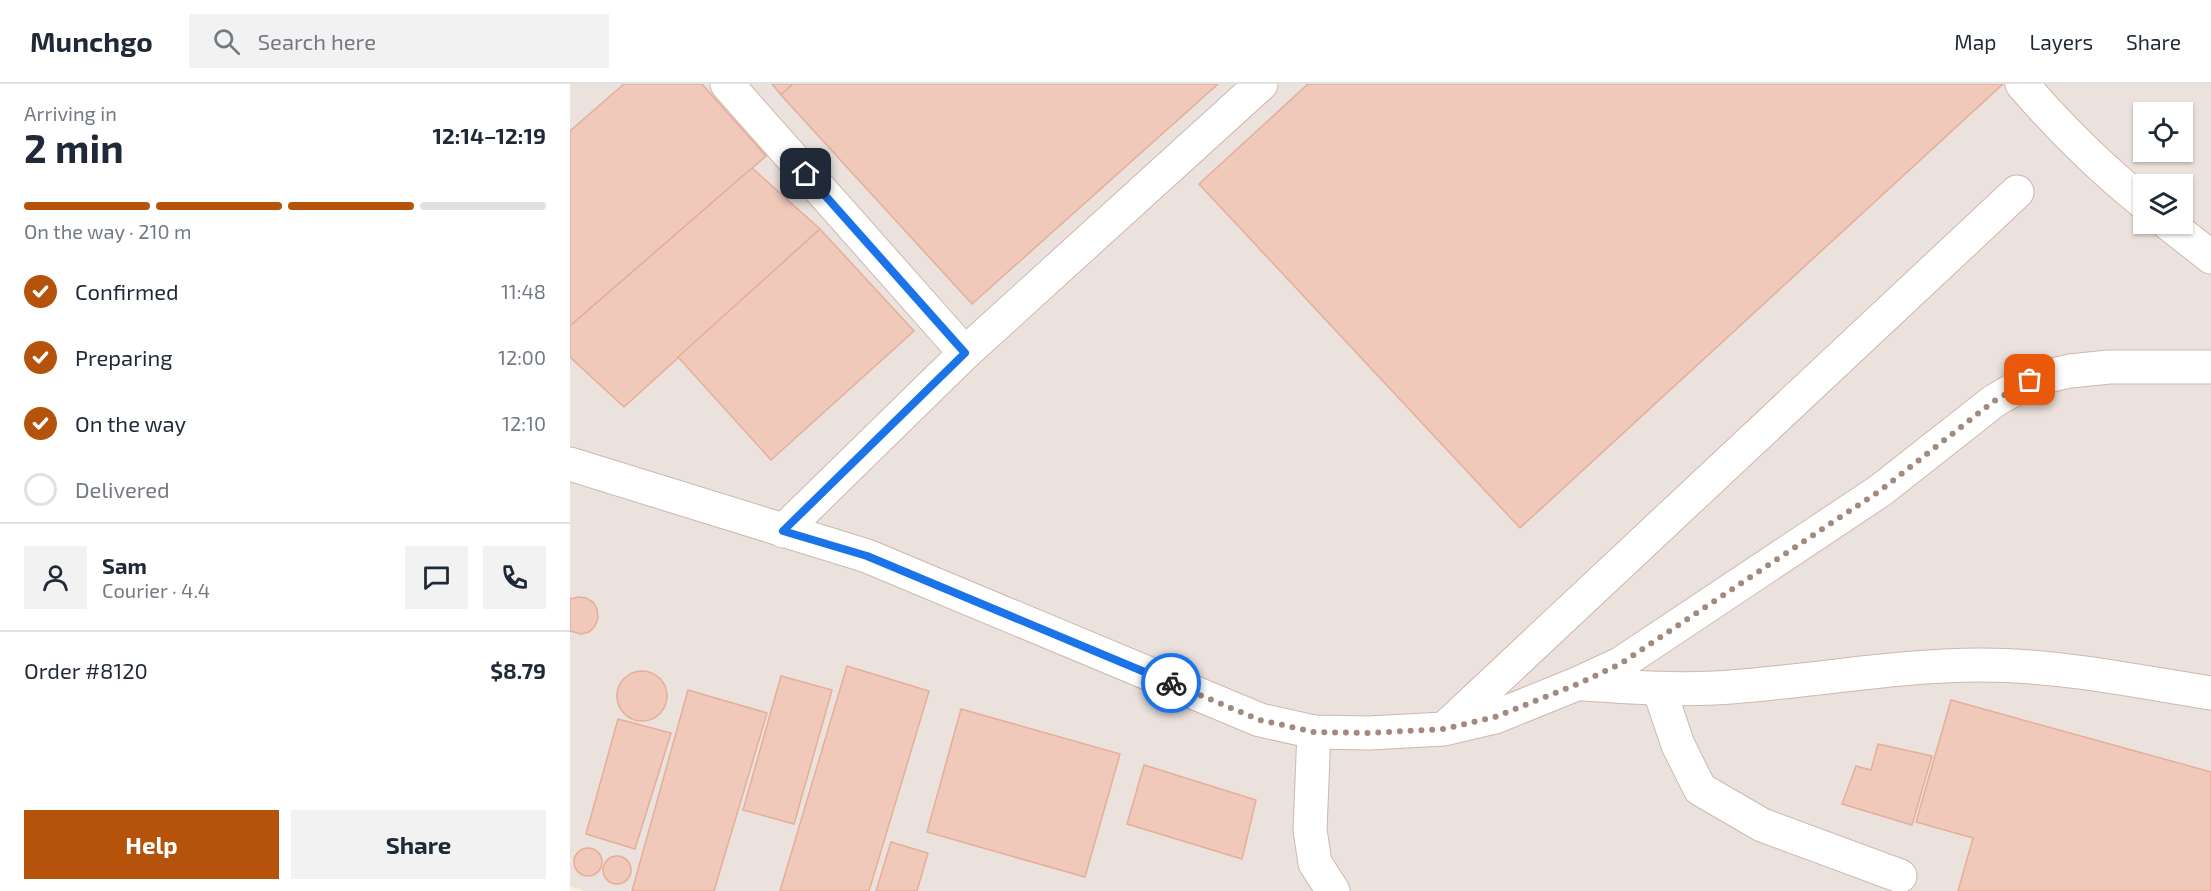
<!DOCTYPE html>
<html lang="en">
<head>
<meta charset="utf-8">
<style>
	body { margin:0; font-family:"Exo 2",sans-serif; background:#f2f2f3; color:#1f2937; height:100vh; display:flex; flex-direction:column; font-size:22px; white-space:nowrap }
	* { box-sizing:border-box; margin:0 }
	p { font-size:20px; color:#747a83 }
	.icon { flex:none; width:33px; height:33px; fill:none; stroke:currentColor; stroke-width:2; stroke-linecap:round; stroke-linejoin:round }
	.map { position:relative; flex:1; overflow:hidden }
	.panel { display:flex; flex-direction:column; background:#fff; width:570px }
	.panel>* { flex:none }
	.buttons { position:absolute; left:1563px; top:18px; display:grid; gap:12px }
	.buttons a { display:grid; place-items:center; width:60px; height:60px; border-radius:0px; background:#fff; box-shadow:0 2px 4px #0004; font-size:30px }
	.pin { position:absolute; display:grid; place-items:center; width:51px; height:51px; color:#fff; margin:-26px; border-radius:12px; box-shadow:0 3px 9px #0006 }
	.courier { position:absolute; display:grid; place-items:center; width:60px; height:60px; margin:-30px; border:4px solid #1a73e8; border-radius:50%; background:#fff; color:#222; box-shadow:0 2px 8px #0007 }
	.overview em { font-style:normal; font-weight:700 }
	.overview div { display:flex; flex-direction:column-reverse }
	.overview { display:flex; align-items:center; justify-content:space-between; height:102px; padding:0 24px }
	h1 { font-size:39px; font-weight:700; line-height:45px }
	.bar { display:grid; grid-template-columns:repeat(4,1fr); gap:9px 6px; align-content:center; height:72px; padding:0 24px }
	.bar i { height:8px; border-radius:4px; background:#e0e1e3 }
	.bar .on { background:#b45309 }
	.bar p { grid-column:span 4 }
	.line { display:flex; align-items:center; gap:15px; padding:0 24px; border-top:2px solid #e0e1e3 }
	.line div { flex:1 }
	.round { display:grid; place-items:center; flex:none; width:63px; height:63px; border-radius:0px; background:#f2f2f3 }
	ol { padding:0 24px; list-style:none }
	li { display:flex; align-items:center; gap:18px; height:66px }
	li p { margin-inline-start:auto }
	li .icon { padding:6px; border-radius:50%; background:#b45309; color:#fff; stroke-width:4 }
	li:last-child { color:#747a83 }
	li i { width:33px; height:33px; border:3px solid #e0e1e3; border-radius:50% }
	.action { display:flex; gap:12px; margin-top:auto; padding:12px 24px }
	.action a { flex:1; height:69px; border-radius:0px; background:#b45309; color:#fff; font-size:24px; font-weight:700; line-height:69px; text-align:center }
	.action a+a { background:#f2f2f3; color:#1f2937 }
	header { display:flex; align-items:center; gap:36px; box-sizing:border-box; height:84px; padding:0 30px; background:#fff; border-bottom:2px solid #e0e1e3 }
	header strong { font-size:28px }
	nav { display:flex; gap:33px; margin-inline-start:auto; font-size:21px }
	.search { width:420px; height:54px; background:#f2f2f3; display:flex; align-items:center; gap:15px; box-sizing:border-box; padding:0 21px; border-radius:0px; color:#747a83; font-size:22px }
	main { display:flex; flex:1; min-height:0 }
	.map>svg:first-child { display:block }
	.industrial { fill:#ebe2dd; fill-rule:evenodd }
	.building { fill:#f1c9ba; stroke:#e4ae9a; stroke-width:1.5 }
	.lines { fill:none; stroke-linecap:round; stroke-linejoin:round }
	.minor-casing { stroke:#cfb7ac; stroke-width:35 }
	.minor { stroke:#fff; stroke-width:33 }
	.done { stroke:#a38a7f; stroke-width:6; stroke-dasharray:0 10.8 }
	.route { stroke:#1a73e8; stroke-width:8 }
</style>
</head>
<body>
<header>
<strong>Munchgo</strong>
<div class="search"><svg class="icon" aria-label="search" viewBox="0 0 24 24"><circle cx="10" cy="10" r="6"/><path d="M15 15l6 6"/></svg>Search here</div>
<nav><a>Map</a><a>Layers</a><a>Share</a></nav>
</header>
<main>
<section class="panel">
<div class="overview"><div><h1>2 min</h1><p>Arriving in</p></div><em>12:14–12:19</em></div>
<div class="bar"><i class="on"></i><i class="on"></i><i class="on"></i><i></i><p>On the way · 210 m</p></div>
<ol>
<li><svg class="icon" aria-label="check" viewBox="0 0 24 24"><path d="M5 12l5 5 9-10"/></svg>Confirmed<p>11:48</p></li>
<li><svg class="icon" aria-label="check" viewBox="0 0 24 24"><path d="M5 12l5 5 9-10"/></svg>Preparing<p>12:00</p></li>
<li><svg class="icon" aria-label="check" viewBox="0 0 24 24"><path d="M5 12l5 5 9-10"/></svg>On the way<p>12:10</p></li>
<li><i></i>Delivered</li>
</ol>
<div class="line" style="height:108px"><a class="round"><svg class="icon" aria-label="person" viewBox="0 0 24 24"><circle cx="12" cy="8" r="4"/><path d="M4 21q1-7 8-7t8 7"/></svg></a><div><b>Sam</b><p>Courier · 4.4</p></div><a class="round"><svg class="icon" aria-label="chat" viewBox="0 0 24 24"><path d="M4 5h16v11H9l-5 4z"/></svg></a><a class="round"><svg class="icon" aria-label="phone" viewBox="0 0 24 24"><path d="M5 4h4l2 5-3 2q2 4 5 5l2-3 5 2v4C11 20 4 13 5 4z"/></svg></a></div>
<div class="line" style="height:78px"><div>Order #8120</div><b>$8.79</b></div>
<div class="action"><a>Help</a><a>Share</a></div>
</section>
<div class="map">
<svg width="1641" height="807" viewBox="0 0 1641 807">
	<rect width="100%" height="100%" fill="#fcefe2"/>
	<path class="industrial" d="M0,0H1641V807H15L0,802ZM1574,28H1612V68H1574ZM1574,100H1612V140H1574Z"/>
	<g class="building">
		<polygon points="54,0 132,0 196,72 0,242 0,47"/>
		<polygon points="202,0 223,0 211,11"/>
		<polygon points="223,0 648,0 402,220 211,11"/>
		<polygon points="738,0 1433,0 950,444 629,100"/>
		<polygon points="182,84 250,145 54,323 0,273 0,242"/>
		<polygon points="250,145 344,247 201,376 108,273"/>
		<polygon points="8,513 16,514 23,518 27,525 28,534 25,542 19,548 11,550 0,547 0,515"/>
		<polygon points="277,582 359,607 299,807 210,807"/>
		<circle cx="72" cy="612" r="25"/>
		<polygon points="211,592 262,606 224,740 173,726"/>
		<polygon points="118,606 197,629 144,807 62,807"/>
		<polygon points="1381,616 1641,688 1641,807 1388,807 1403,754 1346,738"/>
		<polygon points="391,625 550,670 515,793 357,748"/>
		<polygon points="48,635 101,649 65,765 16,750"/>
		<polygon points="1308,660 1362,672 1342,741 1272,720 1286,682 1301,686"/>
		<polygon points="574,681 686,716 672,775 557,740"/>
		<polygon points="321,758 358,769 347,807 306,807"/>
		<circle cx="18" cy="778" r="14"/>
		<circle cx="47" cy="786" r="14"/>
	</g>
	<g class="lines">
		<g class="minor-casing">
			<g id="minor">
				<polyline points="157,0 395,269"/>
				<path d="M1452,0C1489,43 1529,83 1574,119"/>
				<polyline points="1599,140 1641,173"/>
				<polyline points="0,380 297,472 690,636 744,648 799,649 874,645 925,633 1009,599 1050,580 1311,406 1424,317 1460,296 1500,287 1539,283 1641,283"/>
				<polyline points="213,447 395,269 691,0"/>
				<path d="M1013,600C1057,603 1100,606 1144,604C1234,599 1322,581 1411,581C1488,581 1565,597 1641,609"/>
				<polyline points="1089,605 1108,661 1130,705 1192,741 1330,792"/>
				<polyline points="876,643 1447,108"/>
				<polyline points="744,648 740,746 745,779 763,807"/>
			</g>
		</g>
		<use href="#minor" class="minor"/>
	</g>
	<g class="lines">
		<polyline class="done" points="601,599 690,636 744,648 799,649 874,645 925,633 1010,599 1050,580 1311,406 1424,317 1460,296"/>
		<polyline class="route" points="236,90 395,269 213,447 297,472 601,599"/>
	</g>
</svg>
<div class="buttons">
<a><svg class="icon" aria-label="locate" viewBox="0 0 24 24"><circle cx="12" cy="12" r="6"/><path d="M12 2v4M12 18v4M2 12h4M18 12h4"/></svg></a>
<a><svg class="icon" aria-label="layers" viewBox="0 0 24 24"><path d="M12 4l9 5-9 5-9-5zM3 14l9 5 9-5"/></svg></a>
</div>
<div class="pin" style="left:1460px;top:296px;background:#ea580c"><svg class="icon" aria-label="bag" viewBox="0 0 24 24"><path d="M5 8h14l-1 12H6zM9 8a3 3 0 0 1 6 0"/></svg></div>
<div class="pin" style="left:236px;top:90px;background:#1f2937"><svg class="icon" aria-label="home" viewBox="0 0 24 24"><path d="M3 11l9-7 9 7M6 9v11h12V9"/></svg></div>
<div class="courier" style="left:601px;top:599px"><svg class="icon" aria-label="bike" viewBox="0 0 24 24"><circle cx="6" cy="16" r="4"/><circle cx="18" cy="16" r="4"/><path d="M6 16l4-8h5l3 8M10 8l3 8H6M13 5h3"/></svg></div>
</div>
</main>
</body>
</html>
